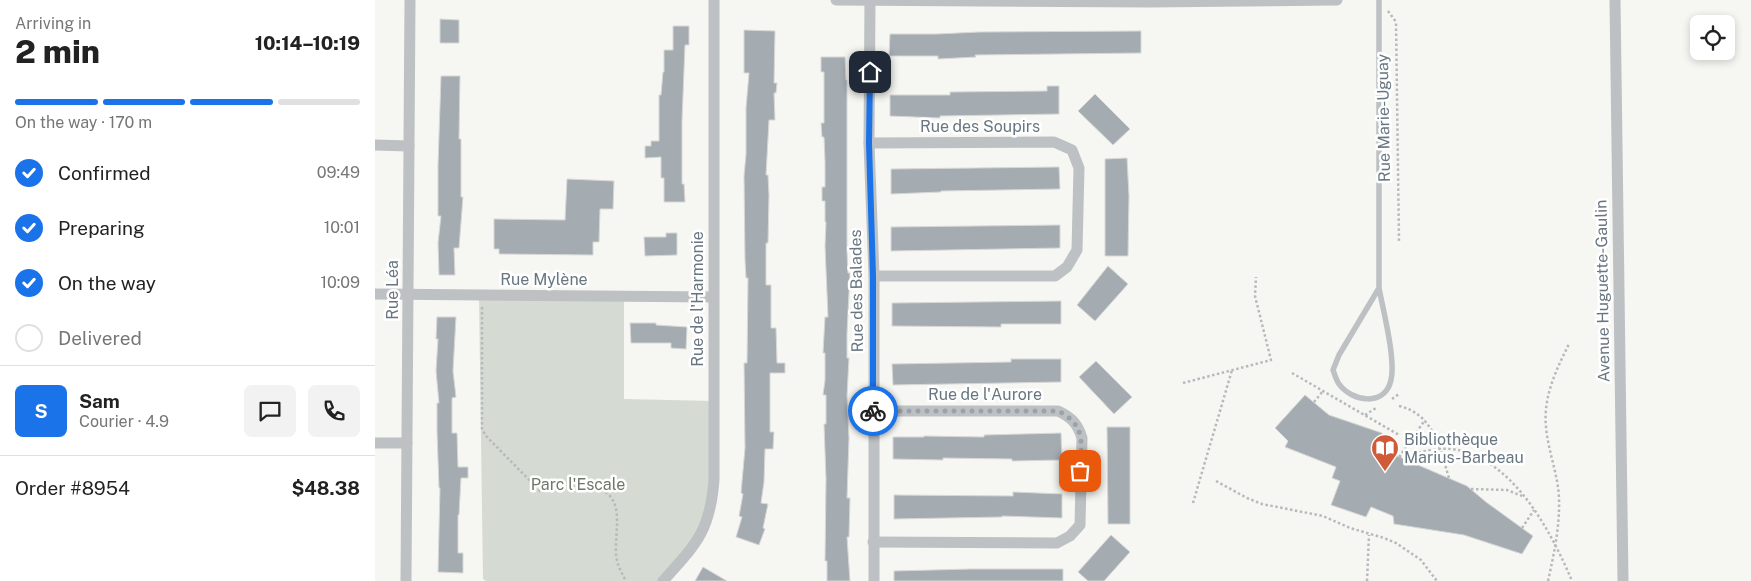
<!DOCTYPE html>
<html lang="en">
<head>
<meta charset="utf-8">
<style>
	body { margin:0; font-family:"Public Sans",sans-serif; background:#f2f2f2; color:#222; height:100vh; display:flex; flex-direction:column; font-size:19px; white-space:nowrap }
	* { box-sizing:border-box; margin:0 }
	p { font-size:16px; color:#767676 }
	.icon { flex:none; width:28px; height:28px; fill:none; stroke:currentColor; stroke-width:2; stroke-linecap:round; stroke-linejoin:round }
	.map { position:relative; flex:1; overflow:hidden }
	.details { display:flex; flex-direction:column; background:#fff; width:375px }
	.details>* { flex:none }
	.controls { position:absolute; left:1315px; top:15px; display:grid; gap:10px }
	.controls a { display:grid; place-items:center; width:45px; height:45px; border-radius:8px; background:#fff; box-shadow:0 2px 8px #0003; font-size:25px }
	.pin { position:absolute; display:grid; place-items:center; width:42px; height:42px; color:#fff; margin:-21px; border-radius:10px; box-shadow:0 2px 8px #0006 }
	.courier { position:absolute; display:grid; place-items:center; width:50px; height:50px; margin:-25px; border:4px solid #1a73e8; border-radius:50%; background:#fff; color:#222; box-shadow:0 1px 6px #0007 }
	.overview em { font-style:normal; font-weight:800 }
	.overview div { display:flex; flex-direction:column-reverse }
	.overview { display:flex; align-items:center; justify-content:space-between; height:85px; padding:0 15px }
	h1 { font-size:32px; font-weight:800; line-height:38px }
	.bar { display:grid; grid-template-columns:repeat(4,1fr); gap:8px 5px; align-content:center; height:60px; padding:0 15px }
	.bar i { height:6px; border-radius:4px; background:#e0e0e0 }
	.bar .selected { background:#1a73e8 }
	.bar p { grid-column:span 4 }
	.line { display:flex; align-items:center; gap:12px; padding:0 15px; border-top:1px solid #e0e0e0 }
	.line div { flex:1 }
	.round { display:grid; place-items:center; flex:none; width:52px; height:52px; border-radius:8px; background:#f2f2f2 }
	ol { padding:0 15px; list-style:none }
	li { display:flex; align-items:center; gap:15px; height:55px }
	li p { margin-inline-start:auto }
	li .icon { padding:5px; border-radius:50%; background:#1a73e8; color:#fff; stroke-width:4 }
	li:last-child { color:#767676 }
	li i { width:28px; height:28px; border:2px solid #e0e0e0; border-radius:50% }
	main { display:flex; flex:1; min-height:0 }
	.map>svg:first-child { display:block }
	.green { fill:#d5dad3 }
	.building { fill:#a5acb1; stroke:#d7d7d6 }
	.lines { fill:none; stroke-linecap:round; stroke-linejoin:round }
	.path { stroke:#b7babc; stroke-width:2.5; stroke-dasharray:2.5 2.5; stroke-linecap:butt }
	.service { stroke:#bdc1c4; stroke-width:5.5 }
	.minor { stroke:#bdc1c4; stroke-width:11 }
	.done { stroke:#9aa3a9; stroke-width:5; stroke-dasharray:0 9 }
	.route { stroke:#1a73e8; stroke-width:6 }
	.labels { text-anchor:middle; stroke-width:5; stroke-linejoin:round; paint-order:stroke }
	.street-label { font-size:16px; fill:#687681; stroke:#fff }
	.poi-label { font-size:16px; fill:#687681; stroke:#fff; text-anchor:start }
	.park-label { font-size:16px; fill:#6a7966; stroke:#fff }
</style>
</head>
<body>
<main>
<section class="details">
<div class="overview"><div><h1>2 min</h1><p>Arriving in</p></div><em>10:14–10:19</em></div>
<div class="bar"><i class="selected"></i><i class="selected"></i><i class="selected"></i><i></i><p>On the way · 170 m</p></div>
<ol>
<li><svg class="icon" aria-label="check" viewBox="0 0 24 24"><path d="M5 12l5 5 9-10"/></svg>Confirmed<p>09:49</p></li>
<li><svg class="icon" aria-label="check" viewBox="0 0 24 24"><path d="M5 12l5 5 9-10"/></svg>Preparing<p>10:01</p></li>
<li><svg class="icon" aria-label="check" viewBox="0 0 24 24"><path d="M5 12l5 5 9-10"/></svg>On the way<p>10:09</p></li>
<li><i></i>Delivered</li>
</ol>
<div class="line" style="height:90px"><b class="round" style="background:#1a73e8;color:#fff">S</b><div><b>Sam</b><p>Courier · 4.9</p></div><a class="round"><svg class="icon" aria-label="chat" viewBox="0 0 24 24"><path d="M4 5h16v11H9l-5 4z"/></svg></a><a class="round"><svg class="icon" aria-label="phone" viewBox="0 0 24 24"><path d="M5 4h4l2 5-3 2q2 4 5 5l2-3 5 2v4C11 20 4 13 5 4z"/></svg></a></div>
<div class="line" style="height:65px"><div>Order #8954</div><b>$48.38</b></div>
</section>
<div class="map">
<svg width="1376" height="581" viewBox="0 0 1376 581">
	<rect width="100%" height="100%" fill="#f6f6f3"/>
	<polygon class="green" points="104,295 249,296 249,399 338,401 333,520 288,581 111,581 108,579"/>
	<g class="building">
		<polygon points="65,19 84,20 84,43 65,43"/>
		<polygon points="298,26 314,26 314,45 310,45 307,121 307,184 309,184 310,202 289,202 289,178 286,178 286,157 270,158 270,146 276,146 276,141 284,141 284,95 286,95 288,72 289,72 289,50 298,50"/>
		<polygon points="369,30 400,31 399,83 402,83 401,93 399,93 400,120 394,120 391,175 393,175 394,195 393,243 391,243 391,285 396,285 396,328 401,328 402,363 410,363 410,373 395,373 395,432 399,432 398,449 390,449 389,482 386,503 393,504 388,528 390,529 384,545 361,537 367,517 364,516 368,494 366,493 370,448 369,363 372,363 373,278 371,278 370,260 369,176 371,154 371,108 374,73 369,73"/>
		<polygon points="766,31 766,53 600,55 601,57 563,59 563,56 514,56 515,34 562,34 604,32"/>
		<polygon points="446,57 470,57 471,80 472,80 472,252 473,273 475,273 472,333 472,358 474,358 472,396 474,438 472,498 475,498 474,537 472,537 475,581 452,581 452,561 450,561 451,479 449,424 451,424 451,395 448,395 450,380 450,353 448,353 450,317 453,317 450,246 451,222 450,222 450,201 447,201 447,187 450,187 450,161 449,137 447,137 446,123 449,123 449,72 446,72"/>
		<polygon points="66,76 85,76 84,139 86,139 86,197 88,197 84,248 79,248 80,275 64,275 63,243 66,216 63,216 63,165"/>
		<polygon points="672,86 684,86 684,114 565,116 565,118 515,116 515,95 575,95 575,92 672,91"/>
		<polygon points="720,94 755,129 738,145 703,111"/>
		<polygon points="752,158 754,196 753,256 730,256 730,159"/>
		<polygon points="684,167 685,189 566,191 566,192 516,194 516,169"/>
		<polygon points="192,179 239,181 238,209 225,209 224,242 218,242 218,255 124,254 124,249 119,249 119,219 190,220"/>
		<polygon points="685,225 685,248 516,251 516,227"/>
		<polygon points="291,233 302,233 302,255 270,256 269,237 291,237"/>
		<polygon points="733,266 753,284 720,321 702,305"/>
		<polygon points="686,301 686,324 626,324 626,327 517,326 517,303"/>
		<polygon points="62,317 81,317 78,371 81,397 77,398 77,433 82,433 83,467 93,467 93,478 86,478 84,515 83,515 83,553 88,553 88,573 63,572 65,488 64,488 62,431 62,403 64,403 61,371 63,339 61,339"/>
		<polygon points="255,323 281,323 281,325 312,327 311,349 296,348 296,343 256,343"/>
		<polygon points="636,359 686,359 686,382 518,385 517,364 636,362"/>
		<polygon points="721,361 757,397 739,414 704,377"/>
		<polygon points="930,395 954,415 1007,433 1007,444 1022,456 1092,486 1111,502 1158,536 1147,554 1089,535 1019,524 1018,516 996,507 991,517 956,505 965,481 957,478 961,467 910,447 913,441 900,428"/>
		<polygon points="732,427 755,427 755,524 733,524"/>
		<polygon points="686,433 687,460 637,461 637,459 568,458 568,460 518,459 518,437 549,437 549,436 609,437 609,435"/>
		<polygon points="638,492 687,494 687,518 627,516 627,517 519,519 519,495 638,496"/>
		<polygon points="736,535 755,552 729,581 713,581 703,572"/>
		<polygon points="328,567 352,581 320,581"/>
		<polygon points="596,569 688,569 688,581 519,581 519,571"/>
	</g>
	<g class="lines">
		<g class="path">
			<polyline points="1013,11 1021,22 1024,242"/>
			<path d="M107,307V429L111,436L165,491C182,495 197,481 214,485C252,494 240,523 241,552C241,563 246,572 251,581"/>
			<polyline points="917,373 1024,435"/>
			<polyline points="808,383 896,360 880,296 881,277"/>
			<polyline points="1017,399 1024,394"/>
			<polyline points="939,402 948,391"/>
			<path d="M1024,406C1059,414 1065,449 1074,478"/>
			<polyline points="990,415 1001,408"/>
			<path d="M1024,457C1041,454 1060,447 1077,449C1137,457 1176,531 1197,581"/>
			<polyline points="1024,457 1050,420"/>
			<polyline points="841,481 872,498 887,504 948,516 975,528 1009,538 1021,543 1046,560 1062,581"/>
			<polyline points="1096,489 1132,490 1147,496"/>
			<polyline points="818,503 857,370"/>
			<polyline points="1147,528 1159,510"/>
			<polyline points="992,581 994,535"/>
			<path d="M1173,581C1179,554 1185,526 1184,498C1183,474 1173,451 1171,427C1168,397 1181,370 1194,344"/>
		</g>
		<path class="service" d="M1004,0V288C1008,310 1021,359 1016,380C1010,407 977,402 964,384C961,380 960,375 958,370L964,355L1004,288"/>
		<g class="minor">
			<polyline points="461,0 775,2 962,0"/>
			<polyline points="495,0 494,143 499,276 499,581"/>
			<polyline points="1240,0 1248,581"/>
			<polyline points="494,143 679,142 697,150 704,168 702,250 692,267 680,276 499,276"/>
			<polyline points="0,145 34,146"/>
			<polyline points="0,294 338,297"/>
			<path d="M498,411H683C696,417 703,424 707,438L705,525L695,536L682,543L498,542"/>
			<polyline points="0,443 32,443"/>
			<polyline points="31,581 35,0"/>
			<path d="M288,581C321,544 335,532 339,480V0"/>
		</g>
	</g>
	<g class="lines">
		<path class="done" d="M498,411H683C712,425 706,444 705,471"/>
		<polyline class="route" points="495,72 494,143 498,276 498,411"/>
	</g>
	<defs>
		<g id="library-pin" transform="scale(1.4375)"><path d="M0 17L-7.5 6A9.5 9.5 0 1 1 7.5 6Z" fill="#d05b39" stroke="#fff"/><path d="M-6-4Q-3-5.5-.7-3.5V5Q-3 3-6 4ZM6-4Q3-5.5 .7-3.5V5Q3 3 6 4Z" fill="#fff"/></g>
	</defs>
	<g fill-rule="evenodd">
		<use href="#library-pin" x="1010" y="448"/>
	</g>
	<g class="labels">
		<g class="street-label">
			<text transform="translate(1008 118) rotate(-91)" y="6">Rue Marie-Uguay</text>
			<text x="605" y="132">Rue des Soupirs</text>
			<text x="169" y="285">Rue Mylène</text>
			<text transform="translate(17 290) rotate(-90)" y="6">Rue Léa</text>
			<text transform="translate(481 291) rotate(-91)" y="6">Rue des Balades</text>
			<text transform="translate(1227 291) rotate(-91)" y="6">Avenue Huguette-Gaulin</text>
			<text transform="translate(322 299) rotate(-90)" y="6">Rue de l'Harmonie</text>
			<text x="610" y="400">Rue de l'Aurore</text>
		</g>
		<g class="poi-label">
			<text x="1029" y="445">Bibliothèque<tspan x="1029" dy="18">Marius-Barbeau</tspan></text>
		</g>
		<g class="park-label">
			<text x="203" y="490">Parc l'Escale</text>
		</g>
	</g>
</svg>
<div class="controls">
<a><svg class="icon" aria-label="locate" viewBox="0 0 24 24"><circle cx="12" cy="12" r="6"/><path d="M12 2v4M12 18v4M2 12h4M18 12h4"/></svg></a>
</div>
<div class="pin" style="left:705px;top:471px;background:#ea580c"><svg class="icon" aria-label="bag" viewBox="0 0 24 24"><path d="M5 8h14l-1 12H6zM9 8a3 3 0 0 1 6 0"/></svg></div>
<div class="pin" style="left:495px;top:72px;background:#1f2937"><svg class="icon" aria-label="home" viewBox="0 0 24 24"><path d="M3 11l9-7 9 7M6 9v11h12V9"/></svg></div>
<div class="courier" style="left:498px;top:411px"><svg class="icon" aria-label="bike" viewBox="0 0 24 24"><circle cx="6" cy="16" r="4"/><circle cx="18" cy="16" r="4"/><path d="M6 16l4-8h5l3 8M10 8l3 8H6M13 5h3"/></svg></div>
</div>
</main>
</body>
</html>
